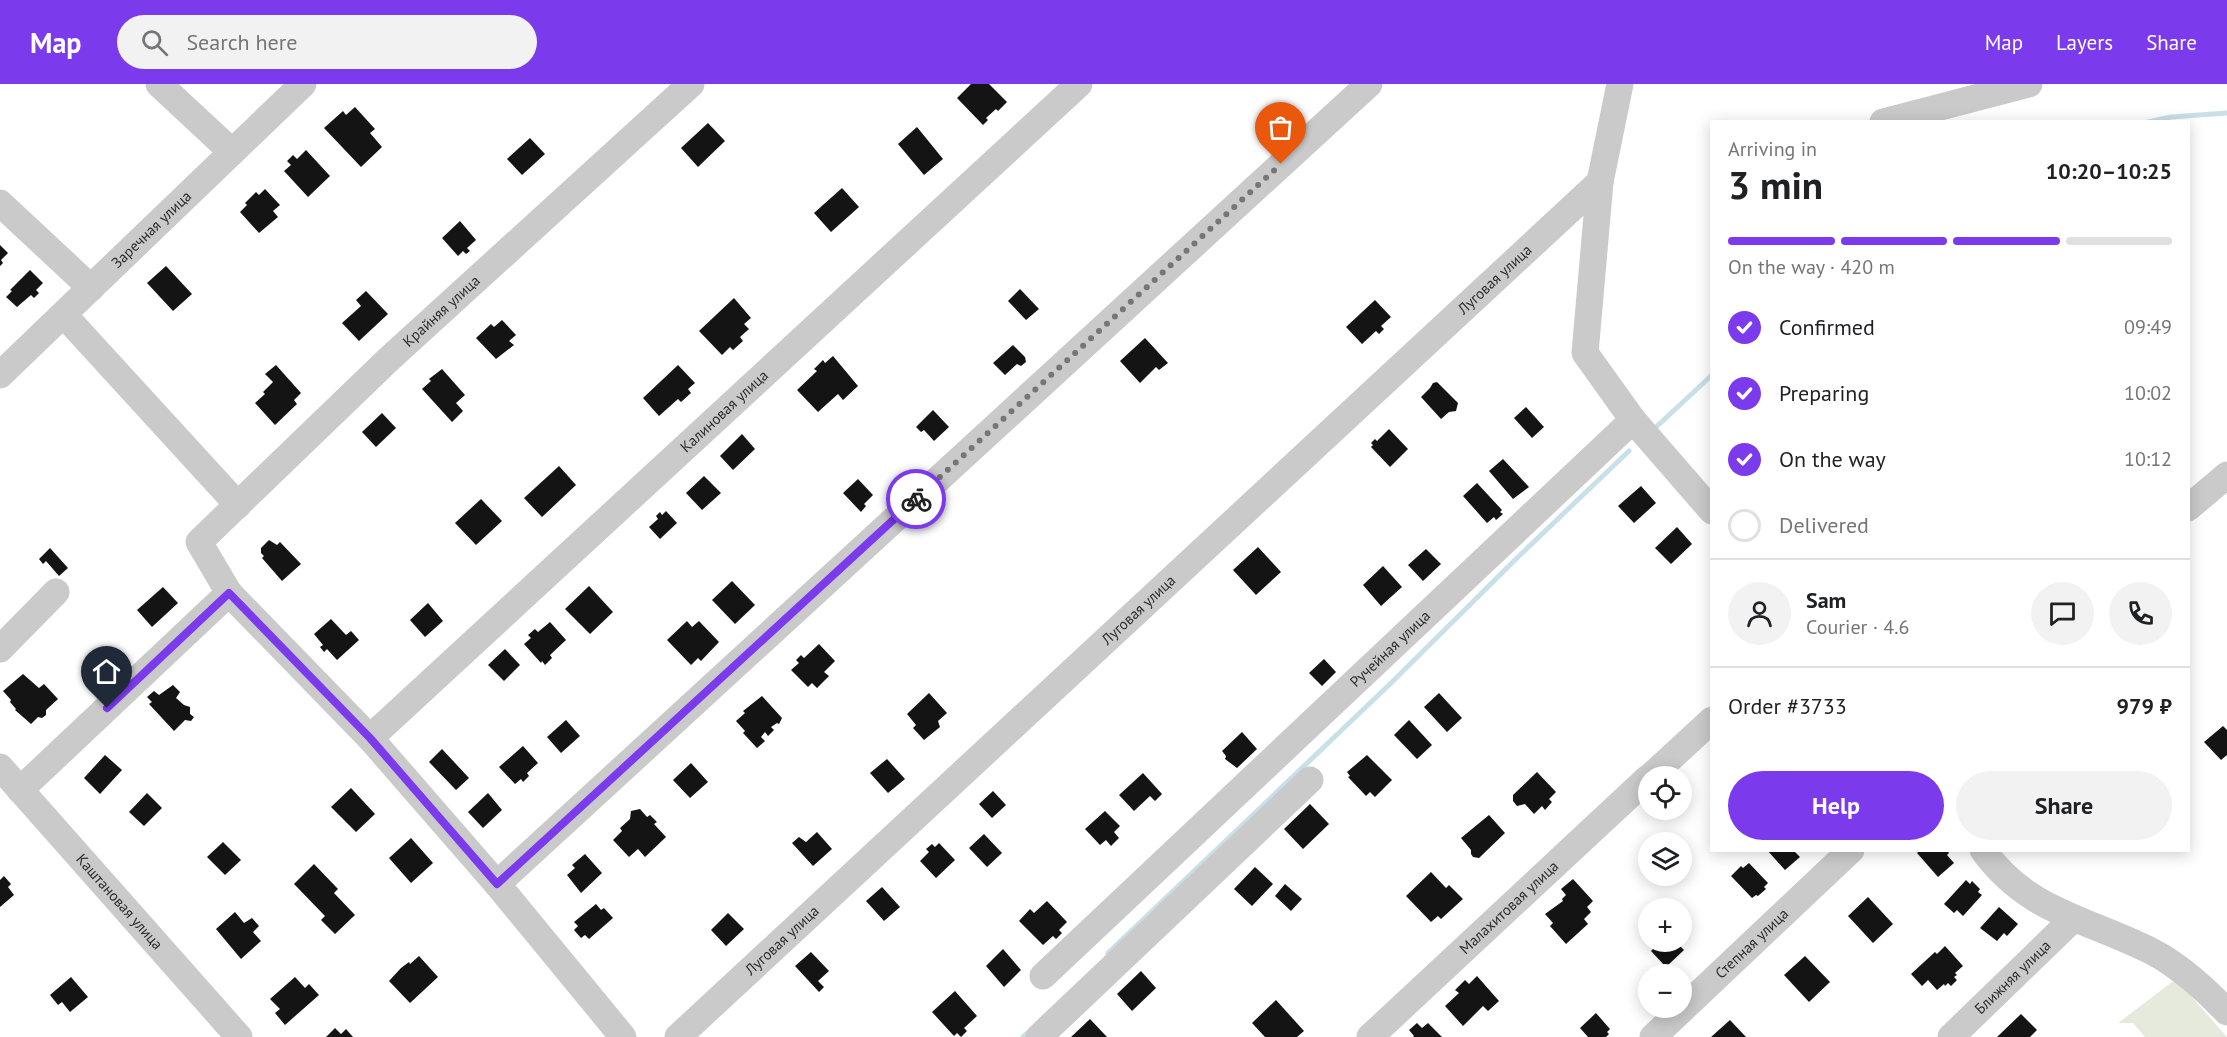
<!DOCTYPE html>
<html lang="en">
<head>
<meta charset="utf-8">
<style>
	body { margin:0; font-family:"PT Sans",sans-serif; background:#f2f2f2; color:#202124; height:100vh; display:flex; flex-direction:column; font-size:22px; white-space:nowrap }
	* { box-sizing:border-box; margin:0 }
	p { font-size:20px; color:#757577 }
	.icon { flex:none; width:33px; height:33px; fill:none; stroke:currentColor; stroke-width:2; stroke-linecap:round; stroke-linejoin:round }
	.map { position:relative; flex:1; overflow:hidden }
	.details { position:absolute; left:1710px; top:36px; width:480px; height:732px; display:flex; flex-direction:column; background:#fff; border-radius:0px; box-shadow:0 3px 15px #0003 }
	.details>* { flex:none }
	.tools { position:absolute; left:1638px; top:682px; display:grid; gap:12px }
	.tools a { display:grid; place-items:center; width:54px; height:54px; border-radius:50%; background:#fff; box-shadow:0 3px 15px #0003; font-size:30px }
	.pin { position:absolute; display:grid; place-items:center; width:51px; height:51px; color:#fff; margin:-62px -26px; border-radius:50% 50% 50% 0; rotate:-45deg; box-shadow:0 0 6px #0007 }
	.pin .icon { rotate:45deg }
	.courier { position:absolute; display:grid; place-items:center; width:60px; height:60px; margin:-30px; border:4px solid #7c3aed; border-radius:50%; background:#fff; color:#222; box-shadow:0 2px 8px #0007 }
	.headline em { font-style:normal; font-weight:800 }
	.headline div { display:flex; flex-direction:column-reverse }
	.headline { display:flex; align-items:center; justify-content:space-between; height:102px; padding:0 18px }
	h1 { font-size:39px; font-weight:800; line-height:45px }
	.bar { display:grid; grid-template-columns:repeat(4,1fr); gap:9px 6px; align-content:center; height:72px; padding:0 18px }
	.bar i { height:8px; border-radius:4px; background:#e0e0e0 }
	.bar .active { background:#7c3aed }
	.bar p { grid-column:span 4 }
	.line { display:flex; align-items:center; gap:15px; padding:0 18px; border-top:2px solid #e0e0e0 }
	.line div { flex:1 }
	.round { display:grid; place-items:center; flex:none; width:63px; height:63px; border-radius:32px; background:#f2f2f2 }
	ol { padding:0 18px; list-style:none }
	li { display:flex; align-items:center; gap:18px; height:66px }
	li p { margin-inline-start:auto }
	li .icon { padding:6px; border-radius:50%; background:#7c3aed; color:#fff; stroke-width:4 }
	li:last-child { color:#757577 }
	li i { width:33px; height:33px; border:3px solid #e0e0e0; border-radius:50% }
	.button { display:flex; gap:12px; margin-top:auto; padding:12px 18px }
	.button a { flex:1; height:69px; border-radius:36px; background:#7c3aed; color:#fff; font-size:24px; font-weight:800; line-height:69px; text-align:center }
	.button a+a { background:#f2f2f2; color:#202124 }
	header { display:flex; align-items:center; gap:36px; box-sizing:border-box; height:84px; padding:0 30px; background:#7c3aed; color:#fff }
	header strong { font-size:28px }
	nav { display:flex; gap:33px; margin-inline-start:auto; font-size:21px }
	.search { width:420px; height:54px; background:#f2f2f2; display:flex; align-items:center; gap:15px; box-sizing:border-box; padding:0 21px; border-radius:33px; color:#757577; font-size:22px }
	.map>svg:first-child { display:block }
	.green { fill:#e5eadc }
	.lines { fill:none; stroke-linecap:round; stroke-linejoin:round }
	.stream { stroke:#c9e0e9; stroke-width:5 }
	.building { fill:#141414 }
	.minor { stroke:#cacaca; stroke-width:27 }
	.done { stroke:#767676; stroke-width:6; stroke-dasharray:0 10.8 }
	.route { stroke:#7c3aed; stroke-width:8 }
	.labels { text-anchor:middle; stroke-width:6; stroke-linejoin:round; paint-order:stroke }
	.street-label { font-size:15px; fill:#2d2d2d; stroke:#fff }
</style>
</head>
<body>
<header>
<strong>Map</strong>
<div class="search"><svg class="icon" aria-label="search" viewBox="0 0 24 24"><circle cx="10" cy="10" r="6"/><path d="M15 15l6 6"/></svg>Search here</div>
<nav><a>Map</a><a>Layers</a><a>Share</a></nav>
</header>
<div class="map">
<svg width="2227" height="953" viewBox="0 0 2227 953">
	<rect width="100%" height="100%" fill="#fff"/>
	<polygon class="green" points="2176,895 2227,953 2145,953 2133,939 2118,939"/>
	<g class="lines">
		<g class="stream">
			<polyline points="2148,38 2171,33 2227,29"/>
			<polyline points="1654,345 1712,291"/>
			<polyline points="1108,869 1389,601 1517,474 1629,367"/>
			<polyline points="1023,953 1031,946"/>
		</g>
	</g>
	<g class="building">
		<polygon points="971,0 989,0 1007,18 998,27 996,25 986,34 988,36 983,41 957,14"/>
		<polygon points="355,23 375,45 370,49 382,63 361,83 324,44 343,27 346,31"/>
		<polygon points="708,39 725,57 698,83 681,64"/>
		<polygon points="917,43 943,75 924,91 898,60"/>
		<polygon points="530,54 545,70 522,91 507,75"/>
		<polygon points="306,66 330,92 308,113 284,87 291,81 287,77 293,71 297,75"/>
		<polygon points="842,104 859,123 831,148 814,129"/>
		<polygon points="265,105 280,121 273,127 278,133 259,149 240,128 247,121 245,119 256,108 259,111"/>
		<polygon points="460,137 476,156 467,164 470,167 466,170 463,167 458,172 442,154"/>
		<polygon points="0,161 8,169 1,176 3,179 0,182"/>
		<polygon points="166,182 192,210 173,227 147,199"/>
		<polygon points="30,186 43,199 36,206 39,209 34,214 31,211 17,223 6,213 12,207 10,206"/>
		<polygon points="1020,205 1039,225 1026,236 1008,217"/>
		<polygon points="366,207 388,230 359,257 342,239 361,222 356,216"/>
		<polygon points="734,214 751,234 744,240 749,245 740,253 743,257 733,266 730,263 722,271 699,247"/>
		<polygon points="1375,216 1391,233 1381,242 1384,245 1379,250 1376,247 1362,260 1346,243"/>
		<polygon points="502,236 516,251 509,257 514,261 496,275 476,254 491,240 494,243"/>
		<polygon points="1145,254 1168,279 1159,286 1156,283 1140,299 1120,277"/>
		<polygon points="1013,261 1025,273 1026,278 1021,282 1017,280 1005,291 993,279"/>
		<polygon points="833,272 858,302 843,316 838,310 818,328 797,306 817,287 814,285 823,276 825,279"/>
		<polygon points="276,281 301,309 294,316 297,320 275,341 255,319 265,310 263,308 273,298 265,290"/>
		<polygon points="678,281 695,299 688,305 691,309 681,318 678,315 659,332 643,314"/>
		<polygon points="442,285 465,311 456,319 463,327 452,338 422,305 431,297 429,295"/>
		<polygon points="1437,298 1458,319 1456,327 1449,328 1441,335 1421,313 1430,304 1433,299"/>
		<polygon points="1526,323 1544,343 1532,354 1514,334"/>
		<polygon points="933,326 949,343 934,357 924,346 921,348 916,343"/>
		<polygon points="382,329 396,344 376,363 362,348"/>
		<polygon points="1389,345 1408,365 1390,383 1371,363 1373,361 1371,359 1375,355 1377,357"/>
		<polygon points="742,350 755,365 733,386 720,372"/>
		<polygon points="1503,375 1529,403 1513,415 1489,387"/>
		<polygon points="559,382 576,401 542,433 524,414"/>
		<polygon points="704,392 721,409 702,426 686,409"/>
		<polygon points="858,395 873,411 864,420 866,422 861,428 843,409"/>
		<polygon points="1477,399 1502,426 1500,428 1503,430 1496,436 1494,433 1487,439 1463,412"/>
		<polygon points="1641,402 1656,419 1634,439 1618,422"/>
		<polygon points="481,415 502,437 476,461 455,439"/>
		<polygon points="666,427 677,439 660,455 649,443 658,435 656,432 660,428 662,431"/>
		<polygon points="1677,443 1692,460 1671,480 1655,464"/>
		<polygon points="269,456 277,461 280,458 301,480 282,497 262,474 264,472 261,469 261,464"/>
		<polygon points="1258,463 1281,488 1256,511 1233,486"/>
		<polygon points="50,464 68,484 59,492 46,477 43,480 39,475"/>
		<polygon points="1426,465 1441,480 1423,497 1408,481"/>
		<polygon points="1383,482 1402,503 1381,522 1363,501"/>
		<polygon points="732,497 755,521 735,540 712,516"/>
		<polygon points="589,502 613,528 590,550 565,525"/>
		<polygon points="163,503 178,519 152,543 137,526"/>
		<polygon points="428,519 443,537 425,553 410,536"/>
		<polygon points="331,535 346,551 351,547 359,556 337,576 327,565 324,568 320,563 323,561 314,550"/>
		<polygon points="687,537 692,543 699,537 719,558 701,577 698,574 691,581 667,556"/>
		<polygon points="550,538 566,556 550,571 552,574 545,581 542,577 541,579 524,560 531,554 528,551 535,545 538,548"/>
		<polygon points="819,560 835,577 824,588 829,592 817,604 812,599 808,603 791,586 799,579 796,576 801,571 804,574"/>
		<polygon points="505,565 520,581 504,597 488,581"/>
		<polygon points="1324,575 1336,588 1322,602 1309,589"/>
		<polygon points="23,590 39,604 44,600 58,615 46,626 46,631 42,634 38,633 31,640 15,626 16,625 10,618 11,616 3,607"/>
		<polygon points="173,601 180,608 176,614 184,621 190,623 190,630 194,633 191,637 185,636 174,647 149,620 152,618 147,613 154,607 159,611"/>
		<polygon points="929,609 947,629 938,637 940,643 924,656 913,644 916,641 907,630"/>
		<polygon points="1439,609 1462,634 1447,648 1424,623"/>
		<polygon points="762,612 782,634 779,640 777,639 771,643 774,646 768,652 765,648 761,653 765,657 757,664 743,649 745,647 736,637 745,629 743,627"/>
		<polygon points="566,636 580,652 561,669 547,653"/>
		<polygon points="1409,636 1432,661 1417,675 1394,651"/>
		<polygon points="2223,642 2227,646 2227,671 2221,676 2204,658"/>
		<polygon points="1242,648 1257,665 1237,684 1225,675 1226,672 1222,667"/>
		<polygon points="523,662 538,679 527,689 529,692 523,698 521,695 515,700 499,683"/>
		<polygon points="442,665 469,694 456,706 429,678"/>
		<polygon points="105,671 122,686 100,710 84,694"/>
		<polygon points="1367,671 1392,696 1375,713 1370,708 1366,712 1348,693 1350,692 1347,688"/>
		<polygon points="887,675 905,695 888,709 870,689"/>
		<polygon points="691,679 708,698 690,714 673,696"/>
		<polygon points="1537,688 1556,708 1549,715 1552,718 1545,726 1542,722 1534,730 1525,720 1517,722 1513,717 1513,711"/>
		<polygon points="1143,689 1162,710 1155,717 1150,712 1134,727 1119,711"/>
		<polygon points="351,704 375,730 356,748 331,723"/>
		<polygon points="993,707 1006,721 992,734 979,720"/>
		<polygon points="147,709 162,724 144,742 129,728"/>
		<polygon points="488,709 502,726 483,744 468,728"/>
		<polygon points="1310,720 1329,740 1303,765 1284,745"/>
		<polygon points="640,725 647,733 650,731 657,738 654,740 666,753 645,773 638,765 629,773 613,756 622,747 620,744 630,735 631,727"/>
		<polygon points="1105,727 1120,742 1114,748 1119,754 1111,762 1106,756 1100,761 1085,745"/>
		<polygon points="1489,731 1505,749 1479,774 1473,773 1471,770 1471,766 1461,754"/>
		<polygon points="817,748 832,765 813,782 792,759 799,753 806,758"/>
		<polygon points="984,750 1002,769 987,783 969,764"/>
		<polygon points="411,754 433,779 411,799 389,774"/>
		<polygon points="223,758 241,776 225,791 207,773"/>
		<polygon points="939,759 955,776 936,794 920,777 929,768 926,765 932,760 935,763"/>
		<polygon points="1767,766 1793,766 1800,773 1785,786"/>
		<polygon points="1920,766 1947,766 1949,769 1947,771 1954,779 1938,793 1917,769"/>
		<polygon points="585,770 602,789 581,809 567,791 575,784 572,781"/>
		<polygon points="1749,779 1768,799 1764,803 1766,805 1758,812 1756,811 1752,814 1731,792 1741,782 1743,784"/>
		<polygon points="314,780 338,805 334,809 355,831 335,850 321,836 325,832 294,800"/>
		<polygon points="1255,783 1273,800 1252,822 1234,805"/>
		<polygon points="1431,788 1446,804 1449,801 1463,815 1441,835 1438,832 1431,838 1406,812"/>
		<polygon points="4,792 11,800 8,803 14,811 0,823 0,796"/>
		<polygon points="1573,795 1593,817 1587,823 1591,828 1584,835 1588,840 1566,860 1550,842 1553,839 1545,830 1563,817 1562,815 1566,811 1561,805"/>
		<polygon points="1966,796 1970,800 1972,797 1980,805 1978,808 1982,811 1963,832 1957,826 1954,829 1944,820"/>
		<polygon points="1285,800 1302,815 1291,827 1275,812"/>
		<polygon points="882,803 900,823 884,837 866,817"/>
		<polygon points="1868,813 1893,840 1873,859 1848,832"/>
		<polygon points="1047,817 1067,838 1059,846 1062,849 1056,855 1053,852 1043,861 1019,837 1030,825 1034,829"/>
		<polygon points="596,820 601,826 604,824 613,834 589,855 585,851 581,854 574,846 578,842 574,838"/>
		<polygon points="1999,823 2018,840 2007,852 2004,849 1997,857 1980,844"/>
		<polygon points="235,828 244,839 252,834 259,842 253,848 261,857 241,875 216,845"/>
		<polygon points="728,829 744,845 726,862 711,846"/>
		<polygon points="1660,858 1676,858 1684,866 1666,883 1651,867"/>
		<polygon points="1945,862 1963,882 1955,889 1957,891 1954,893 1957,896 1951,902 1948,899 1945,902 1944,900 1937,906 1928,896 1922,902 1911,890 1935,868 1937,870"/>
		<polygon points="1003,865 1021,886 1004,903 986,882"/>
		<polygon points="811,868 829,887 818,897 824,903 819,908 795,882"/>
		<polygon points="419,872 438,893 410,919 389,897 401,884 409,878 410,880"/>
		<polygon points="1805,872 1830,898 1809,918 1784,891"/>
		<polygon points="1141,887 1156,904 1132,927 1117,910"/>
		<polygon points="1477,892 1499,917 1488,927 1483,922 1463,942 1445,922 1459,909 1455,906 1465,896 1469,900"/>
		<polygon points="71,893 88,913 70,928 62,918 58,921 50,911"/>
		<polygon points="295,893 305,904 309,900 319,911 285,941 275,929 280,925 270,915"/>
		<polygon points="955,907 977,932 964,944 967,947 961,953 957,949 954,952 932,928"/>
		<polygon points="1276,916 1304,947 1297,953 1265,953 1252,939"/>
		<polygon points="1596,929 1610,945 1607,948 1609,950 1606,953 1588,953 1580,944"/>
		<polygon points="2021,930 2037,946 2030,953 1997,953"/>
		<polygon points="1090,935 1107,953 1071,953"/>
		<polygon points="1730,936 1746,953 1711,953"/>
		<polygon points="1417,939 1422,944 1428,939 1442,953 1413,953 1414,952 1409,946"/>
		<polygon points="335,944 341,950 346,945 353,953 326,953"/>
	</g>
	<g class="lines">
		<g class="minor">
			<polyline points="159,0 232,68"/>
			<polyline points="1620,0 1600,98 1585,269 1633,336 1712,427"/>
			<polyline points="1883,38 2029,0"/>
			<polyline points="0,119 91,204"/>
			<polyline points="64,231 238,421"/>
			<path id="s1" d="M0,291L303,0"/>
			<polyline points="2188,424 2227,391"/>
			<polyline points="0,565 56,508"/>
			<path id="s2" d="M370,654L1079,0"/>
			<path id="s3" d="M0,683L239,953"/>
			<polyline points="1650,693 1712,636"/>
			<polyline points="20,706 229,509"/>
			<path d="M1983,766C2028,829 2089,835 2153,868C2178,881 2207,907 2227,928"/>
			<polyline points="497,800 1369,0"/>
			<path id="s4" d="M1043,892L1633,336"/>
			<path id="s5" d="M623,953L497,800L370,654L229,509L199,458L389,275L691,0"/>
			<path id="s6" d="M678,953L1600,98"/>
			<polyline points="1039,953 1310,696"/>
			<path id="s7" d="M1370,953L1648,694"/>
			<path id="s8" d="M1653,953L1851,766"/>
			<path id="s9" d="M1951,953L2073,835"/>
		</g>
	</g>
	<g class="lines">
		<polyline class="done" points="916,415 1281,80"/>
		<polyline class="route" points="107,624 229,509 370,654 497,800 916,415"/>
	</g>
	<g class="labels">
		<g class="street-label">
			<text dy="5" stroke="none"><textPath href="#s1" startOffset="210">Заречная улица</textPath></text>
			<text dy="5" stroke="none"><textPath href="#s6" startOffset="1114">Луговая улица</textPath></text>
			<text dy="5" stroke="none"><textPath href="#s5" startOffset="988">Крайняя улица</textPath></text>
			<text dy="5" stroke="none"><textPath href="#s2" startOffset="482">Калиновая улица</textPath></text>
			<text dy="5" stroke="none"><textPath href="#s6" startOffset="628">Луговая улица</textPath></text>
			<text dy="5" stroke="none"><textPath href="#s4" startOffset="477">Ручейная улица</textPath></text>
			<text dy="5" stroke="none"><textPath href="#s3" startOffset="180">Каштановая улица</textPath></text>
			<text dy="5" stroke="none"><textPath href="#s7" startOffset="190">Малахитовая улица</textPath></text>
			<text dy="5" stroke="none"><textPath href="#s6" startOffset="142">Луговая улица</textPath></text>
			<text dy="5" stroke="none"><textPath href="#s8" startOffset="136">Степная улица</textPath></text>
			<text dy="5" stroke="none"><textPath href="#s9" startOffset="86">Ближняя улица</textPath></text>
		</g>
	</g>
</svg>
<div class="tools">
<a><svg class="icon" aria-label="locate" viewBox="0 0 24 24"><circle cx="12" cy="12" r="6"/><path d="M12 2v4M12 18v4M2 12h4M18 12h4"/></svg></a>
<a><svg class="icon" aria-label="layers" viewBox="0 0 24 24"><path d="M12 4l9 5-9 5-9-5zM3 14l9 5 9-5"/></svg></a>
<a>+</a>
<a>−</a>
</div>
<div class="pin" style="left:1281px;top:80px;background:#ea580c"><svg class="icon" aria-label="bag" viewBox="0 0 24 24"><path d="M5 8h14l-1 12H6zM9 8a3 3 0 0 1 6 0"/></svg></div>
<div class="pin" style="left:107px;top:624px;background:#1f2937"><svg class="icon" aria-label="home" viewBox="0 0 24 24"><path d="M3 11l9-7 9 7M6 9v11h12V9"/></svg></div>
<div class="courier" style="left:916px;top:415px"><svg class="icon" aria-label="bike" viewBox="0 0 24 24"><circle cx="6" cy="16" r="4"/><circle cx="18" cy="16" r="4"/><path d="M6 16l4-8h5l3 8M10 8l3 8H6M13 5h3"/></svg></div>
<section class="details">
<div class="headline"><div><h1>3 min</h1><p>Arriving in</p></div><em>10:20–10:25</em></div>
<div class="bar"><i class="active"></i><i class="active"></i><i class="active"></i><i></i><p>On the way · 420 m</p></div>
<ol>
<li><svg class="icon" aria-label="check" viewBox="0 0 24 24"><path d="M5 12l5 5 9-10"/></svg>Confirmed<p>09:49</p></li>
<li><svg class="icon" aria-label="check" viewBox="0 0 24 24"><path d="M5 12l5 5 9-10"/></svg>Preparing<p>10:02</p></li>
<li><svg class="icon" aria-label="check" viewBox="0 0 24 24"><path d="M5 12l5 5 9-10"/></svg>On the way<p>10:12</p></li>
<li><i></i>Delivered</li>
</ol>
<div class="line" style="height:108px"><a class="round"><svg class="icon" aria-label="person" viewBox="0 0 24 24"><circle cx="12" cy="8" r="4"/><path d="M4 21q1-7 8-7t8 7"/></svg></a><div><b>Sam</b><p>Courier · 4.6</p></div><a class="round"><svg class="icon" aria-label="chat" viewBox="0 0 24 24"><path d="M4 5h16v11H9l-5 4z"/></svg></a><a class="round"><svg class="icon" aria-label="phone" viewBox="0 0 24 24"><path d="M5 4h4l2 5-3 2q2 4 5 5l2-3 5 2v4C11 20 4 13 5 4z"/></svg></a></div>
<div class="line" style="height:78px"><div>Order #3733</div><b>979 ₽</b></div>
<div class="button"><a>Help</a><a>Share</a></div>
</section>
</div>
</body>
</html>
